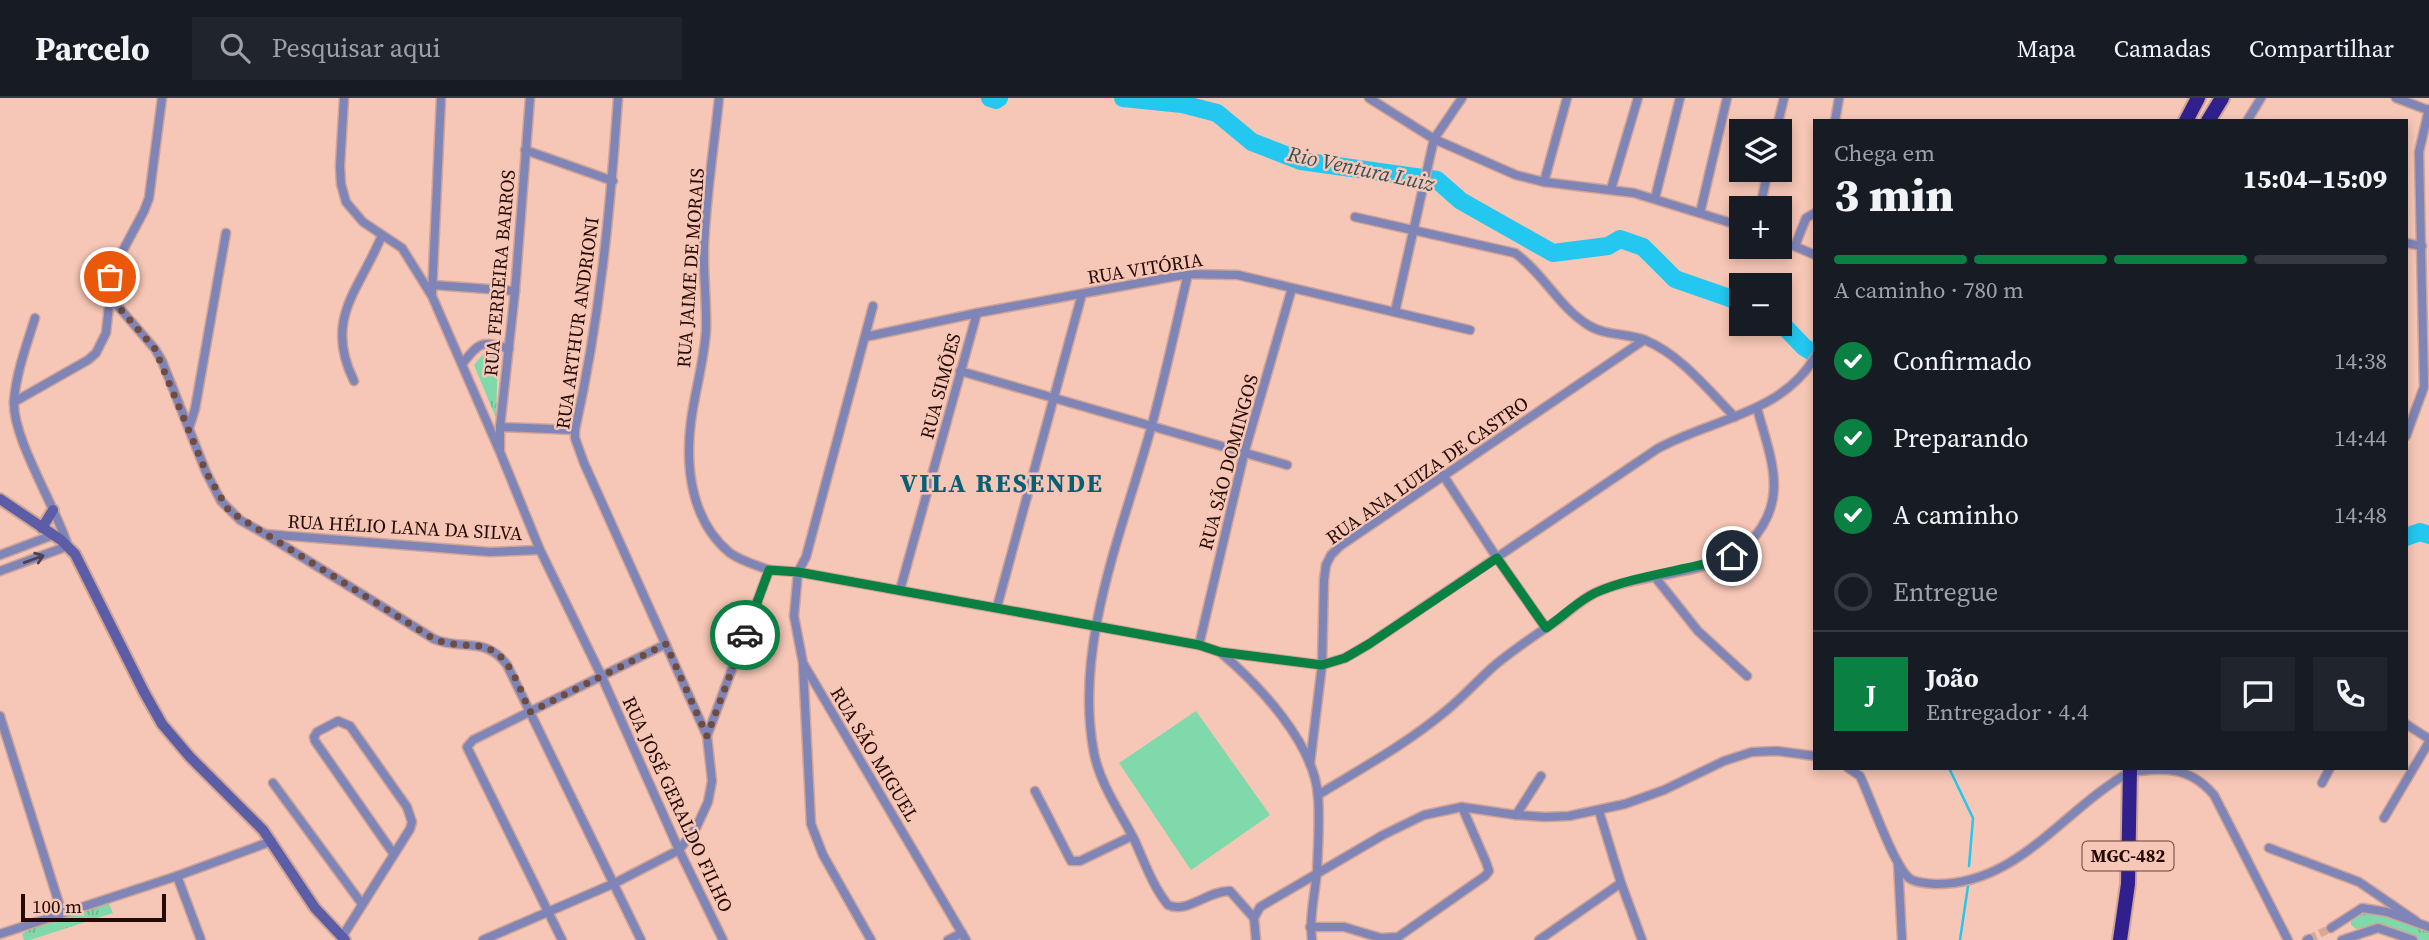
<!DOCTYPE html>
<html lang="pt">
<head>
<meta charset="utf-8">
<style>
	body { margin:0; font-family:"Source Serif 4",serif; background:#20242c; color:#f1f3f6; height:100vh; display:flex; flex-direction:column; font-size:26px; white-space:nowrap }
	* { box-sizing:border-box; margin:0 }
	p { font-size:23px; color:#9ea1a6 }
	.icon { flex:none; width:38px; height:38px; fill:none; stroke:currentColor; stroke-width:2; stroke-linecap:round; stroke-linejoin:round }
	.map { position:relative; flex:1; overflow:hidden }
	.details { position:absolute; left:1813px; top:21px; width:595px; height:651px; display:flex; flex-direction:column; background:#171b24; border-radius:0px; box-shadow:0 4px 10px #0003 }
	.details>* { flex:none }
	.tools { position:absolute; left:1729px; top:21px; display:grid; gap:14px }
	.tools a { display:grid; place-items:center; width:63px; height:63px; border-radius:0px; background:#171b24; box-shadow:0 4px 10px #0003; font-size:35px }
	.scale { position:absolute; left:21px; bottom:18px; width:145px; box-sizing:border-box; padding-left:7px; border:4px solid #250a03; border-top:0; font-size:19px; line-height:24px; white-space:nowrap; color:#250a03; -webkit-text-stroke:5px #f6c6b6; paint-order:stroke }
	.pin { position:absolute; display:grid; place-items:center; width:60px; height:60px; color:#fff; margin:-30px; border:4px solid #fff; border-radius:50%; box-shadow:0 2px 7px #0007 }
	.courier { position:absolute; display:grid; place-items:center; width:70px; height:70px; margin:-35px; border:5px solid #0b8043; border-radius:50%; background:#fff; color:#222; box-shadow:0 2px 9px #0007 }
	.head em { font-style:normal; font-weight:800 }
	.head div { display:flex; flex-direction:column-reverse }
	.head { display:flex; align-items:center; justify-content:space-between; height:119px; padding:0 21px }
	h1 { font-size:46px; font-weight:800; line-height:52px }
	.bar { display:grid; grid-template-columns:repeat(4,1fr); gap:10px 7px; align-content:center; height:84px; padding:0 21px }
	.bar i { height:9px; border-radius:5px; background:#363941 }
	.bar .current { background:#0b8043 }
	.bar p { grid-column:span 4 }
	.line { display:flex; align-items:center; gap:18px; padding:0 21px; border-top:2px solid #363941 }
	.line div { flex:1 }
	.round { display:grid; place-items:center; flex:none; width:74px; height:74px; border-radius:0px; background:#20242c }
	ol { padding:0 21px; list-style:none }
	li { display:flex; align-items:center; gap:21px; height:77px }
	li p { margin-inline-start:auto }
	li .icon { padding:7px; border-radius:50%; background:#0b8043; color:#fff; stroke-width:4 }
	li:last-child { color:#9ea1a6 }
	li i { width:38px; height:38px; border:4px solid #363941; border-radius:50% }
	header { display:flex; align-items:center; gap:42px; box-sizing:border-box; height:98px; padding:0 35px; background:#171b24; border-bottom:2px solid #363941 }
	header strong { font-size:33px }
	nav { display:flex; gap:38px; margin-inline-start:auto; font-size:24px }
	.search { width:490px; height:63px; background:#20242c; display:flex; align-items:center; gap:18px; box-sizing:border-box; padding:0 24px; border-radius:0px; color:#9ea1a6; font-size:26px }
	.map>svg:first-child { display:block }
	.park { fill:url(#park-tufts) }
	.pitch { fill:#7fd9aa }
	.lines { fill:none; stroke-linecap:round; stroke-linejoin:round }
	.stream { stroke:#23c7ef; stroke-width:2.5 }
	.river { stroke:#23c7ef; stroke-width:18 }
	.street-tunnel { stroke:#d7aa9b; stroke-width:8; stroke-dasharray:8 4; stroke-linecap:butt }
	.street-casing { stroke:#d0a496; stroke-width:11 }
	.secondary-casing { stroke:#d0a496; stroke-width:14 }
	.highway-casing { stroke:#d0a496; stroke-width:18 }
	.street { stroke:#8085b7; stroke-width:8 }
	.secondary { stroke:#5b5ea7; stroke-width:10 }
	.highway { stroke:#30208d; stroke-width:14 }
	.oneway { stroke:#4e4154 }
	.done { stroke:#6e4c42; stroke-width:7; stroke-dasharray:0 12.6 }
	.route { stroke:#0b8043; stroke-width:9 }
	.labels { text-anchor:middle; stroke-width:5; stroke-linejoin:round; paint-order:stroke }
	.shield { fill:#f6c6b6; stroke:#644239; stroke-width:2 }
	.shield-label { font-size:18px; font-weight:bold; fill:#250a03 }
	.street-label { font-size:19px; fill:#250a03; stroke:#f6c6b6 }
	.water-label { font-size:21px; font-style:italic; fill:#33515b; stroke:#f6c6b6 }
	.district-label { font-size:26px; font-weight:bold; letter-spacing:2px; fill:#065f74; stroke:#f6c6b6 }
</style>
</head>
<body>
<header>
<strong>Parcelo</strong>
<div class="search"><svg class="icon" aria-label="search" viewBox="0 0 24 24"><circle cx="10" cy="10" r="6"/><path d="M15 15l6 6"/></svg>Pesquisar aqui</div>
<nav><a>Mapa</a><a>Camadas</a><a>Compartilhar</a></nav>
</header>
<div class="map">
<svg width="2429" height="842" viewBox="0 0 2429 842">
	<defs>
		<pattern id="park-tufts" width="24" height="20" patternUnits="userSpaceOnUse" patternTransform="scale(1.75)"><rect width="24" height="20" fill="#7fd9aa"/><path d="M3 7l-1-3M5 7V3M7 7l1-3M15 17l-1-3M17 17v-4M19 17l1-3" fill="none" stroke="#6eb991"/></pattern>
	</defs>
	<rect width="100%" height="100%" fill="#f6c6b6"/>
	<g class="park">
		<polygon points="498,252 496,320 474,267 484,255"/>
		<polygon points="108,804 113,815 30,842 24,842 22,836 39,827"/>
		<polygon points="2372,813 2411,824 2429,832 2429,842 2420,842 2378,828 2356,831 2351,827 2351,819 2357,814"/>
	</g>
	<polygon class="pitch" points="1196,613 1270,717 1191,772 1119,665"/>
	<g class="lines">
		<g class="stream">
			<polyline points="1949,670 1973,720 1969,768"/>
			<polyline points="1960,842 1968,788"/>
		</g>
		<g class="river">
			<polyline points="990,0 996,2 999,0"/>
			<polyline points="1123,0 1182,6 1217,15 1252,44 1301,63 1437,82 1461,103 1553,155 1608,148 1620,141 1643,149 1675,181 1741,204"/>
			<polyline points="1780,224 1804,249 1815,256"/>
			<polyline points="2406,439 2420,434 2429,437"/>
		</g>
		<polyline class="street-tunnel" points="2309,841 2331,830"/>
		<g class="street-casing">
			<g id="street">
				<polyline points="344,0 340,68 341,86 346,104 363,124 402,150 432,198 500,354 540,452 601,577 679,752 723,842"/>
				<path d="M618,0C610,114 600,220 575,332V340L584,365L707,638"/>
				<path d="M719,0C714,49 706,99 704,148C703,177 707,205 706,233C704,263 695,293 691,323C685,369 691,423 730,455C741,463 756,467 769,472"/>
				<polyline points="1369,0 1434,41 1516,77 1544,84 1634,95 1741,128"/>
				<polyline points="2396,0 2428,12"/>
				<polyline points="1835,23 1839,0"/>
				<polyline points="2247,23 2261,0"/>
				<polyline points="1776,33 1784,0"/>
				<polyline points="525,52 613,83"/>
				<polyline points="1544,84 1567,0"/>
				<polyline points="1611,91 1638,0"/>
				<polyline points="1655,100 1680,0"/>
				<polyline points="1760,110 1768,72"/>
				<polyline points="1700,115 1727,0"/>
				<path d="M1355,119L1515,155C1543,175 1559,209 1588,227C1605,238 1627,235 1645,242C1681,257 1708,292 1735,319"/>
				<polyline points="1780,142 1815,157"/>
				<polyline points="2406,145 2422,148"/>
				<polyline points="1795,148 1806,120 1815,115"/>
				<path d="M1188,176C1176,227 1165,279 1151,330C1123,432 1073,548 1094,655C1100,686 1120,714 1134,741C1144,763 1153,789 1168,807C1187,816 1209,792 1230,793L1254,820"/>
				<polyline points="433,187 515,193"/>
				<polyline points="432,196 441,0"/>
				<polyline points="110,199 155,251 162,263 206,374 221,403 240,422 265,436 490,454 540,452"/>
				<polyline points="1395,214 1434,41 1462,0"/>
				<polyline points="865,239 977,215 1188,176 1238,177 1470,232"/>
				<path d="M462,266C480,244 481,242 509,251"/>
				<polyline points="960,273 1287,367"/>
				<path d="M354,283C323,220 360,192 382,137"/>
				<polyline points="14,304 88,262 96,255 106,235 113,171 144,113 149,100 162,0"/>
				<polyline points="500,329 575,332"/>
				<polyline points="189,330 195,311 226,135"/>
				<polyline points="2406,338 2424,289 2419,54 2429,11"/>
				<polyline points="500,351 500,329 515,193 530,0"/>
				<polyline points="1443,377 1497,460 1546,530"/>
				<path d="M265,436L434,541C463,553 486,538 507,567L641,842"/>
				<polyline points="0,457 53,437"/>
				<path d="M0,473L68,448C56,409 12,340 14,303C16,275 27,246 35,220"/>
				<polyline points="1655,479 1698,533 1747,578"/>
				<polyline points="900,492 977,215"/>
				<polyline points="997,509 1082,196"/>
				<polyline points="1199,547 1244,356 1292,190"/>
				<path d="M1220,554C1259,587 1314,645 1318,698C1320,722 1318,749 1317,773C1315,796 1309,819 1312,842"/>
				<polyline points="803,568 811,726 823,757 871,842"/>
				<polyline points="0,618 62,815"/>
				<polyline points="2406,626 2429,641"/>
				<polyline points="1310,666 1322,567 1324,482 1326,467 1331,457 1340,448 1644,242"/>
				<path d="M1848,670L1860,678C1871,701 1893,766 1909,780C1915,785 1926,785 1934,786C2018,788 2063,711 2130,674"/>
				<path d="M2130,674C2166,670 2189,668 2214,697L2288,842"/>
				<polyline points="273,685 362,806"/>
				<polyline points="2322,685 2330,670"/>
				<polyline points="1035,693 1071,763 1080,763 1132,738"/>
				<path d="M1318,697C1362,670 1408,645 1447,612C1464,598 1478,582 1494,568C1514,551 1537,536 1559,521C1570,513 1581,502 1593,496C1636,474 1716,479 1749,445C1791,402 1770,359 1757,310"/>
				<polyline points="1599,713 1621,785 1642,842"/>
				<polyline points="1516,717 1541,678"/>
				<polyline points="2384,720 2429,644"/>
				<polyline points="2269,750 2359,784 2416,823"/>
				<polyline points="1898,765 1902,842"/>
				<polyline points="177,778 201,842"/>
				<polyline points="1310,829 1344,829 1381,840 1398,839 1485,778 1489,773 1486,764 1462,709"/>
				<polyline points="2331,830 2362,810 2387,814 2429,829"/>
				<polyline points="0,836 177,778 272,743"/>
				<polyline points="342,839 410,731 412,724 407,709 350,628 338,623 317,634 314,639 315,643 393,755"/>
				<polyline points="483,842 615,785 679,752 696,730 708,704 712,683 707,638 769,472 798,474 806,459 873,208"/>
				<polyline points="562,842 467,649 473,642 666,546"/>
				<polyline points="948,842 962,835"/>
				<path d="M966,842L803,565L794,518L798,474L1199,547L1220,554L1322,567L1345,560L1369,546L1657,351C1710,321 1781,317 1815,259"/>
				<polyline points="1256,842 1254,820 1260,809 1383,737 1424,717 1462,709 1516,717 1545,719 1569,718 1625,706 1664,692 1724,663 1752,654 1777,653 1815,658"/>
				<polyline points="1539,842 1621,785"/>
				<polyline points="2307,842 2309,841"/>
				<polyline points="2342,842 2378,830 2413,842"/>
			</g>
		</g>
		<g class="secondary-casing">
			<g id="secondary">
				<polyline points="0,401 61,442 75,456 144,594 162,626 190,659 263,732 315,810 345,842"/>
				<polyline points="42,430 53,412"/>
			</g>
		</g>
		<g class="highway-casing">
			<g id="highway">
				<polyline points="2186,23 2198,0"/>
				<polyline points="2208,23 2222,0"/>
				<polyline points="2120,842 2128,786 2130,670"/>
			</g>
		</g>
		<use href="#street" class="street"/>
		<use href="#secondary" class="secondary"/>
		<use href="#highway" class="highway"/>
	</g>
	<defs><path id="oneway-shaft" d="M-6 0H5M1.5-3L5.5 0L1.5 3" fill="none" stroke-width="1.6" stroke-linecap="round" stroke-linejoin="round" transform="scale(1.75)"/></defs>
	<use class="oneway" href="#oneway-shaft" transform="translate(34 461) rotate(-20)"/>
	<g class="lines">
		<path class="done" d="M110,179V199L155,251L206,374L229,413L434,541C449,547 462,547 478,548C509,551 519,590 530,614L666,546L707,638L745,537"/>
		<path class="route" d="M745,537L769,472L798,474L1199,547L1220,554L1322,567L1345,560L1369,546L1497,460L1546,530C1562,519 1578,503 1595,495C1638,476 1687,473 1732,458"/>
	</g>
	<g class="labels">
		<rect class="shield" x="2082.5" y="743.5" width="91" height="29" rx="5"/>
		<g class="shield-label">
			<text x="2128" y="764">MGC-482</text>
		</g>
		<g class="street-label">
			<text transform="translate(690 170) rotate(-86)" y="7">RUA JAIME DE MORAIS</text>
			<text transform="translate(1145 170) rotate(-9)" y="7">RUA VITÓRIA</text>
			<text transform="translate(499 175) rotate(-85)" y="7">RUA FERREIRA BARROS</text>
			<text transform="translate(577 225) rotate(-82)" y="7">RUA ARTHUR ANDRIONI</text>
			<text transform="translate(940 288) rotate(-75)" y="7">RUA SIMÕES</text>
			<text transform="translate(1228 364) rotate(-75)" y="7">RUA SÃO DOMINGOS</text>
			<text transform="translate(1427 372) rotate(-35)" y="7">RUA ANA LUIZA DE CASTRO</text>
			<text transform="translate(405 429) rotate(3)" y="7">RUA HÉLIO LANA DA SILVA</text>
			<text transform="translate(875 656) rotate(59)" y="7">RUA SÃO MIGUEL</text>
			<text transform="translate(678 706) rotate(65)" y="7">RUA JOSÉ GERALDO FILHO</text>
		</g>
		<g class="water-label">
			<text transform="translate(1361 71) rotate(12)" y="7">Rio Ventura Luiz</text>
		</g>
		<g class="district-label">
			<text x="1002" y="394">VILA RESENDE</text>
		</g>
	</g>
</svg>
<div class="tools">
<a><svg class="icon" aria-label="layers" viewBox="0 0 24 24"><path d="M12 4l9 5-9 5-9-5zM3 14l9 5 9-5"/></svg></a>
<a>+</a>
<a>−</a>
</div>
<div class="scale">100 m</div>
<div class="pin" style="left:110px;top:179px;background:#ea580c"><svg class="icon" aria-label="bag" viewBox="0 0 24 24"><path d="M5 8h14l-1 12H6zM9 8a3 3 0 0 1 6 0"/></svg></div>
<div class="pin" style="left:1732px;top:458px;background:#1f2937"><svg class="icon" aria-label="home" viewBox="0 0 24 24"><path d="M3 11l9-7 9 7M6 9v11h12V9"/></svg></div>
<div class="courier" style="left:745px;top:537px"><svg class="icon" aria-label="car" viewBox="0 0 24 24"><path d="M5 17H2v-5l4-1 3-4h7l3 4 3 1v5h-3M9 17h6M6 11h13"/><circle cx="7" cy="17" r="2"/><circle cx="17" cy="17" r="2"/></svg></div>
<section class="details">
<div class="head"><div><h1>3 min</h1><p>Chega em</p></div><em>15:04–15:09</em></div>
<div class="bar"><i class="current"></i><i class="current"></i><i class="current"></i><i></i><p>A caminho · 780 m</p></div>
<ol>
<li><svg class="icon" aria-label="check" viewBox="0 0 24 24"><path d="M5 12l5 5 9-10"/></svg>Confirmado<p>14:38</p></li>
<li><svg class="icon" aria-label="check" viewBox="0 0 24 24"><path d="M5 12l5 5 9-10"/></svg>Preparando<p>14:44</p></li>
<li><svg class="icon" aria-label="check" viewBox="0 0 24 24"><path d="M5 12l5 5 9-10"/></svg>A caminho<p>14:48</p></li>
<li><i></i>Entregue</li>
</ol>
<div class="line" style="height:126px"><b class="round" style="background:#0b8043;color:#fff">J</b><div><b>João</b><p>Entregador · 4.4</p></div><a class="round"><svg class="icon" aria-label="chat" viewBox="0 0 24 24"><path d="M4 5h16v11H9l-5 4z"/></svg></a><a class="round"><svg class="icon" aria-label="phone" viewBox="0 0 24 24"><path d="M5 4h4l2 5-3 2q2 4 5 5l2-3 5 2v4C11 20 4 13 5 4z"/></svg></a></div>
</section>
</div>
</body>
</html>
